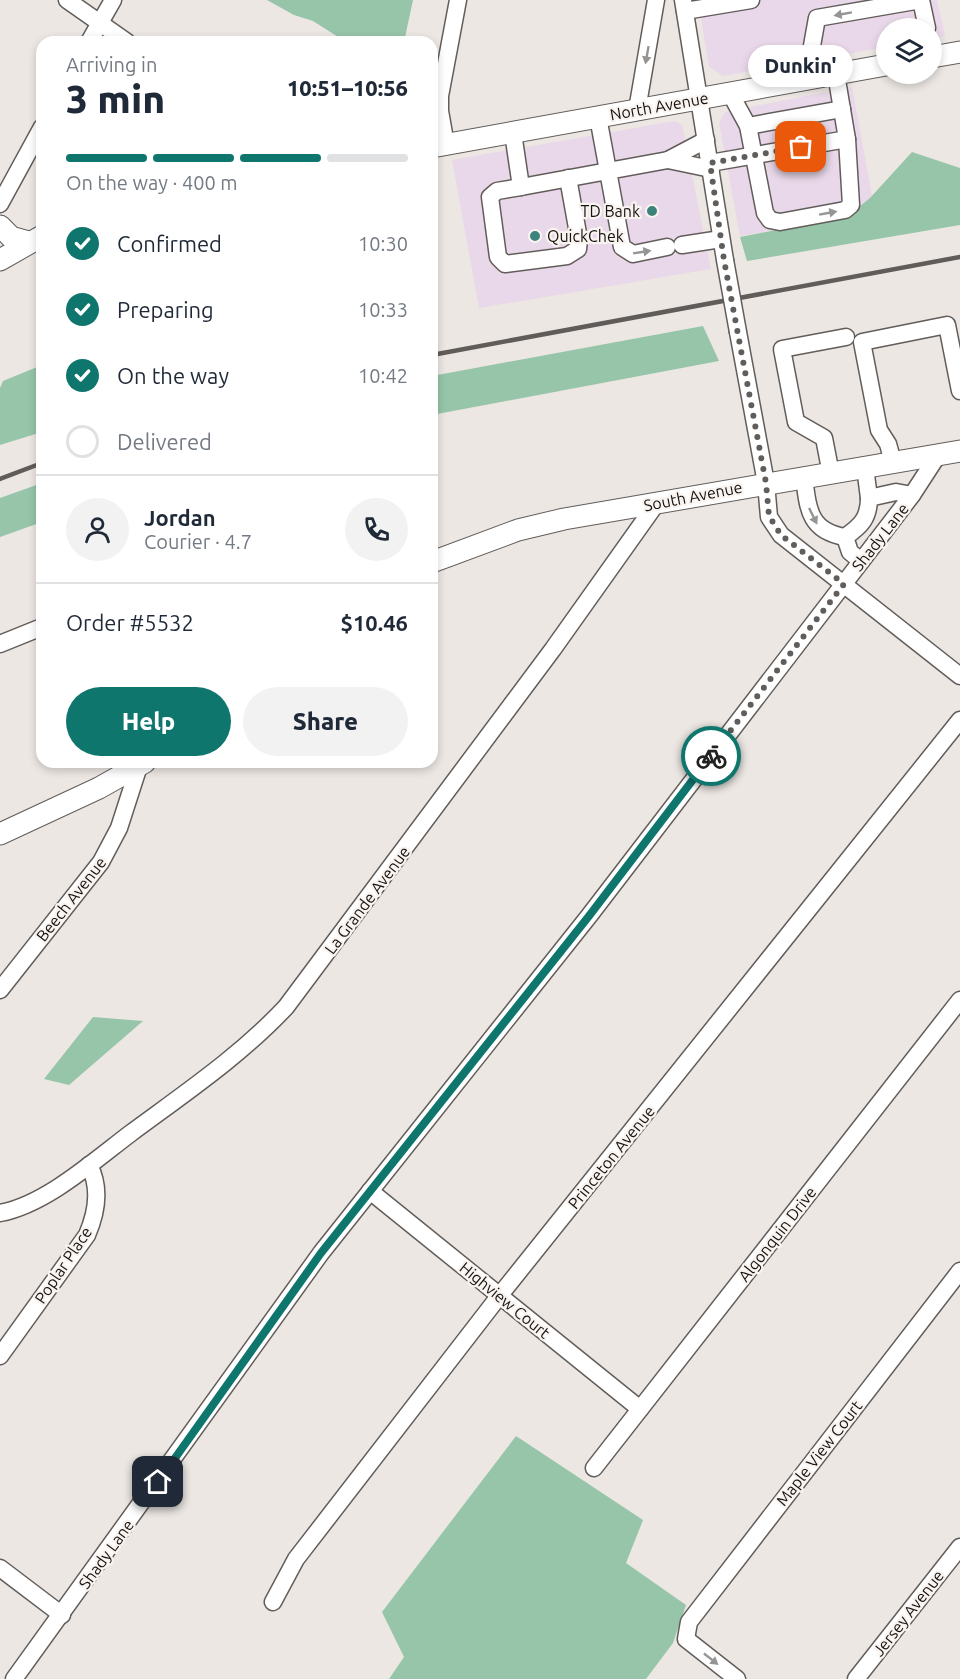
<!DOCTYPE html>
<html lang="en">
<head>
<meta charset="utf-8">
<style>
	body { margin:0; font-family:Ubuntu,sans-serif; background:#f2f2f3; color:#1f2937; height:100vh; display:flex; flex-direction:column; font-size:22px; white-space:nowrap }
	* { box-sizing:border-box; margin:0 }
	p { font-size:20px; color:#747a83 }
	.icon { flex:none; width:33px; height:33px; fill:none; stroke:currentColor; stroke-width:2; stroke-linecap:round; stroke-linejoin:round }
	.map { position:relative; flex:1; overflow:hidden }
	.side { position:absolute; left:36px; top:36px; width:402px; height:732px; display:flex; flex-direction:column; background:#fff; border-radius:18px; box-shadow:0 3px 9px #0003 }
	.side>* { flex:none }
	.fabs { position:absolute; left:876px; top:18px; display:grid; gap:12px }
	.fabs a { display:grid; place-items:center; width:66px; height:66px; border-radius:50%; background:#fff; box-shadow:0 3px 9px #0003; font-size:30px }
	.pin { position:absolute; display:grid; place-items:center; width:51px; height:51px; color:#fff; margin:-26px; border-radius:12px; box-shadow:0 3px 9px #0006 }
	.courier { position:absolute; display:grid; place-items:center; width:60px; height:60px; margin:-30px; border:4px solid #0f766e; border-radius:50%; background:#fff; color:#222; box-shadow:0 2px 8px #0007 }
	.bubble { position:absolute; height:42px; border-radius:21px; background:#fff; box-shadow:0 3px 9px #0003; font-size:20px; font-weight:800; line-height:42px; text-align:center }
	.head em { font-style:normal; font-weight:800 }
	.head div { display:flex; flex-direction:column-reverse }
	.head { display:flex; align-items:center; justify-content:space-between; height:102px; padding:0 30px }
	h1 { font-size:39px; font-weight:800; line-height:45px }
	.bar { display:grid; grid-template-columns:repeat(4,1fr); gap:9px 6px; align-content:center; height:72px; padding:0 30px }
	.bar i { height:8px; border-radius:4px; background:#e0e1e3 }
	.bar .selected { background:#0f766e }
	.bar p { grid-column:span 4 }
	.line { display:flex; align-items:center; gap:15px; padding:0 30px; border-top:2px solid #e0e1e3 }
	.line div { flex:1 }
	.round { display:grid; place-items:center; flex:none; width:63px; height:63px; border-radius:32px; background:#f2f2f3 }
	ol { padding:0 30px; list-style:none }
	li { display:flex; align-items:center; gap:18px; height:66px }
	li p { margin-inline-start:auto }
	li .icon { padding:6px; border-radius:50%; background:#0f766e; color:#fff; stroke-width:4 }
	li:last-child { color:#747a83 }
	li i { width:33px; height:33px; border:3px solid #e0e1e3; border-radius:50% }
	.action { display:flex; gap:12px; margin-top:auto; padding:12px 30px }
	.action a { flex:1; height:69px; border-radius:36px; background:#0f766e; color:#fff; font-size:24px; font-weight:800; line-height:69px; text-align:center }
	.action a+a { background:#f2f2f3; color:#1f2937 }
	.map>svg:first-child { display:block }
	.commercial { fill:#e9d8e9 }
	.green { fill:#97c5a9 }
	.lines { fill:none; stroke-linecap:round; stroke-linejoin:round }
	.minor-casing { stroke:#625d5a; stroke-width:19 }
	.major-casing { stroke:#625d5a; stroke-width:23 }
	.minor { stroke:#fff; stroke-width:16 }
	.major { stroke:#fff; stroke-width:21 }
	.rail { stroke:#5f5c5a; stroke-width:4.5 }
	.minor-bridge-casing { stroke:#625d5a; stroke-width:19; stroke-linecap:butt }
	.minor-bridge { stroke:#fff; stroke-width:16 }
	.oneway { fill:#969594 }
	.done { stroke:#605d5b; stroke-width:6; stroke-dasharray:0 10.8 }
	.route { stroke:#0f766e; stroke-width:8 }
	.poi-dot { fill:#3c837c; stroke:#faf4f0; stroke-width:2 }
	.labels { text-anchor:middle; stroke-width:4.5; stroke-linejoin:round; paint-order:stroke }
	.street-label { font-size:16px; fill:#151312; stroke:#faf4f0 }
	.poi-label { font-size:16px; fill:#151312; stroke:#faf4f0; text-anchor:end }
</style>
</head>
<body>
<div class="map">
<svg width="960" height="1679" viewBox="0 0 960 1679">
	<rect width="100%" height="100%" fill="#ece7e3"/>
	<g class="commercial">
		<polygon points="698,0 937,0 945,36 932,39 932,28 886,28 886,47 723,76 709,67"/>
		<polygon points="852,87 875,212 740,236 719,123 725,112"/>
		<polygon points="675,121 682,125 711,269 479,308 452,160"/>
	</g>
	<g class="green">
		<polygon points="267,0 413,0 404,42 346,42 313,21 294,15"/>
		<polygon points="912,152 960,168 960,225 747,261 740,237 848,216 870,198"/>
		<polygon points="703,326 719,361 432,415 432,376"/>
		<polygon points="42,365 42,432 0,445 0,388 3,381"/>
		<polygon points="42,483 42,522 0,537 0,498"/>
		<polygon points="93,1017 143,1021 69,1085 44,1079"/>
		<polygon points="516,1436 643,1520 626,1563 686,1605 673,1643 646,1679 389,1679 404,1657 382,1612"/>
	</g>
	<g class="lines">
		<g class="minor-casing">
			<g id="minor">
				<polyline points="67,0 127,42"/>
				<polyline points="683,0 725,260"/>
				<polyline points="921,0 927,28"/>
				<polyline points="685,11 751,0"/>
				<polyline points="89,42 113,0"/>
				<polyline points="806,79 817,18 921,0"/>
				<polyline points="730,93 748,126 765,213 770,220 780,222 845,210 851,205 847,139"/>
				<polyline points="637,110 656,0"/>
				<polyline points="748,126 842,109"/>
				<polyline points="513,133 521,187 608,171 598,117"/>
				<polyline points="446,145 440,111 440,96 458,0"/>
				<polyline points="668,160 711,169"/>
				<polyline points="710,163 847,139 836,74"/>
				<polyline points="521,187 497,191 490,197 498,257 505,264 567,256 578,249 579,239 568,178"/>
				<polyline points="0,204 42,127"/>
				<polyline points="682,245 721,239"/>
				<polyline points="667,247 633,254 622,247 608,171 668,160 706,140"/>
				<polyline points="738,332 766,483 769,517 781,535 960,676"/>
				<polyline points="893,462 888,444 879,430 862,342 947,325 960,391"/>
				<polyline points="865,467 869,498"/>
				<polyline points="831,474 824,438 796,422 782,349 846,337"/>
				<path d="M804,477C808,509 809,531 845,537C861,526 869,518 869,498L896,492L912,495"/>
				<polyline points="845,537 850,552 861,561"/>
				<polyline points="0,644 42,627"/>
				<polyline points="0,990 101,862 119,828 139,766"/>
				<polyline points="370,1191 640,1409"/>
				<path d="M0,1213C45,1205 94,1161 131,1133C185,1093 240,1056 286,1007L553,649L656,504"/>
				<path d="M0,1356L87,1235C97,1212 101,1188 89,1165"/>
				<polyline points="594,1468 960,1000"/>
				<polyline points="0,1568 62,1615"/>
				<polyline points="273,1602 296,1559 500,1295 960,720"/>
				<polyline points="14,1679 321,1253 589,916 912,495 938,455"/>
				<polyline points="737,1679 686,1639 689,1622 960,1271"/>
				<polyline points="856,1679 960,1547"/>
			</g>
		</g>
		<g class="major-casing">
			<g id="major">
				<polyline points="932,57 960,52"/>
				<polyline points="432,147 886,65"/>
				<polyline points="0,226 11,237 29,242"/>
				<polyline points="0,260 42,236"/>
				<polyline points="432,562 518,530 564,519 960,451"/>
				<polyline points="0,834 99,788 145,762"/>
			</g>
		</g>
		<use href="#minor" class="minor"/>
		<use href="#major" class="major"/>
		<g class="rail">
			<polyline points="432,355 960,257"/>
			<polyline points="0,479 42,463"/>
		</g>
		<g class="minor-bridge-casing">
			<polyline id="minor-bridge" points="725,260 738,332"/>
		</g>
		<use href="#minor-bridge" class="minor-bridge"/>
	</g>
	<defs><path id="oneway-solid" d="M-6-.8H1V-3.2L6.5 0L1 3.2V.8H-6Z" transform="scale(1.5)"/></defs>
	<g class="oneway">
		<use href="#oneway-solid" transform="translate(843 14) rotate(170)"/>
		<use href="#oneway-solid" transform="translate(647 55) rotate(100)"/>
		<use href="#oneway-solid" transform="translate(828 213) rotate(-10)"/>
		<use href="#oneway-solid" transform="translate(642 252) rotate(-9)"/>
		<use href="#oneway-solid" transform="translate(813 516) rotate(64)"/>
		<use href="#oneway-solid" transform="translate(711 1659) rotate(38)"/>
	</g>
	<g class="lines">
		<polyline class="done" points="711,756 844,584 781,535 769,516 766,483 724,260 710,163 801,147"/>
		<polyline class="route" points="158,1482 321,1253 589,916 711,756"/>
	</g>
	<g class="poi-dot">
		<circle cx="652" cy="211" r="6"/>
		<circle cx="535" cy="236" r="6"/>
	</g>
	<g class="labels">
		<g class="street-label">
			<text transform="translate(659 106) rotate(-10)" y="6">North Avenue</text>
			<text transform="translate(693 496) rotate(-11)" y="6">South Avenue</text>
			<text transform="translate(880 537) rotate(-52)" y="6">Shady Lane</text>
			<text transform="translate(71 899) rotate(-52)" y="6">Beech Avenue</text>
			<text transform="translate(367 900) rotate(-53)" y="6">La Grande Avenue</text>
			<text transform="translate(611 1157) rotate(-51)" y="6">Princeton Avenue</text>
			<text transform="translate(777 1234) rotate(-52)" y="6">Algonquin Drive</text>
			<text transform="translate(63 1265) rotate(-56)" y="6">Poplar Place</text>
			<text transform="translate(505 1300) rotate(39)" y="6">Highview Court</text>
			<text transform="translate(819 1453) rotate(-52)" y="6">Maple View Court</text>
			<text transform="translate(106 1554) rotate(-54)" y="6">Shady Lane</text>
			<text transform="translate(908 1613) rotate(-52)" y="6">Jersey Avenue</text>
		</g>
		<g class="poi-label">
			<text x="640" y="217">TD Bank</text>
			<text x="547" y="242" text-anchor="start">QuickChek</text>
		</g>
	</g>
</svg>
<div class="fabs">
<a><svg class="icon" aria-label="layers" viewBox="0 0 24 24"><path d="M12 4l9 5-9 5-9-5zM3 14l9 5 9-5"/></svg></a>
</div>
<div class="pin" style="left:801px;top:147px;background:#ea580c"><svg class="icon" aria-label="bag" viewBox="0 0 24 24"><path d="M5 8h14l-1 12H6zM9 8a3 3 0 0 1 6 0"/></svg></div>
<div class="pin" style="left:158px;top:1482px;background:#1f2937"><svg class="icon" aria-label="home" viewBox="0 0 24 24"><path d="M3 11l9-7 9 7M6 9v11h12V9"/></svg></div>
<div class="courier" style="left:711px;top:756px"><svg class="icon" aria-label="bike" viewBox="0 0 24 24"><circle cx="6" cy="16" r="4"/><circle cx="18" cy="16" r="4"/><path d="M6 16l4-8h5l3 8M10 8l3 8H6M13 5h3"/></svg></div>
<div class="bubble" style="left:748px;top:45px;width:105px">Dunkin'</div>
<section class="side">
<div class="head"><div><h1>3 min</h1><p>Arriving in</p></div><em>10:51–10:56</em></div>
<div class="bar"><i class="selected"></i><i class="selected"></i><i class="selected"></i><i></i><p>On the way · 400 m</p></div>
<ol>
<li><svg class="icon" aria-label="check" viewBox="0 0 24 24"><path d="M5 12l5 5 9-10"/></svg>Confirmed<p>10:30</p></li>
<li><svg class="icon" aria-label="check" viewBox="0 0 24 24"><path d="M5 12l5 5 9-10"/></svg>Preparing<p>10:33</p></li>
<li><svg class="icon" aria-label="check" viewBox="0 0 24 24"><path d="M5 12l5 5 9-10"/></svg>On the way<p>10:42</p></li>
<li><i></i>Delivered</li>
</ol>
<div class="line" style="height:108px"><a class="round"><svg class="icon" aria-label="person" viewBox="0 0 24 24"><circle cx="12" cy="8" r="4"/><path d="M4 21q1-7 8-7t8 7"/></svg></a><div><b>Jordan</b><p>Courier · 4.7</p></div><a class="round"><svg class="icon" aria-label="phone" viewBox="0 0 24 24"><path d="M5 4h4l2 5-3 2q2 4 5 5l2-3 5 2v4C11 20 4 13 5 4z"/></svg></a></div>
<div class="line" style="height:78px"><div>Order #5532</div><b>$10.46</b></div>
<div class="action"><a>Help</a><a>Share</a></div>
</section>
</div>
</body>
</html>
